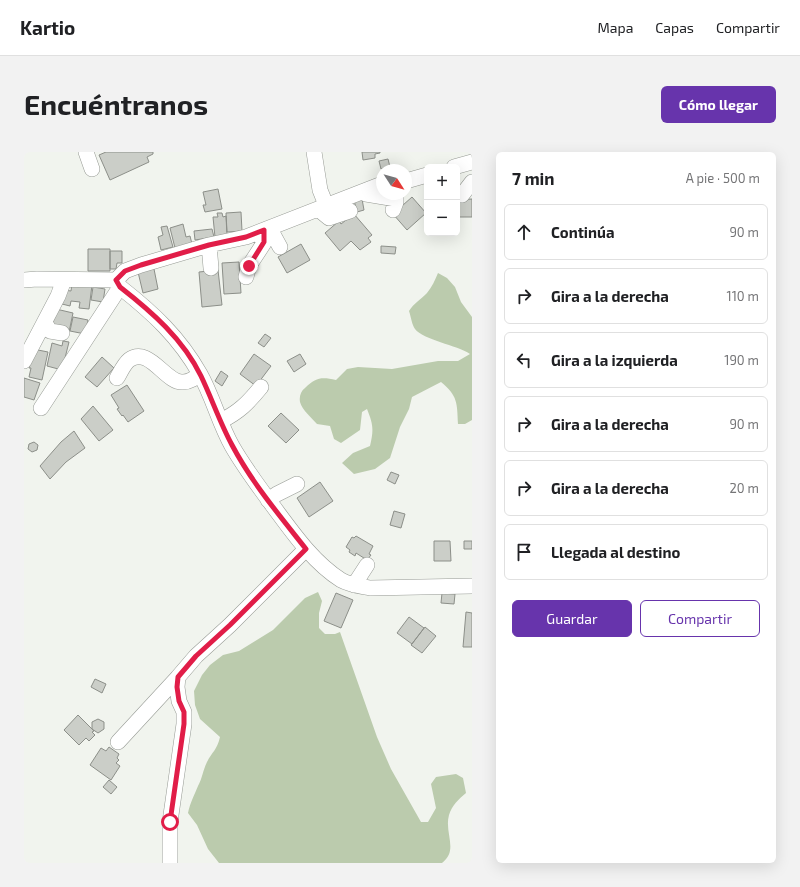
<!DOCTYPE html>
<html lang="es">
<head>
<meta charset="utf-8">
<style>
	:root { --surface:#fff; --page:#f2f2f2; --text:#202124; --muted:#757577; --line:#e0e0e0; --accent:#6734ac }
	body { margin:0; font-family:"Exo 2",sans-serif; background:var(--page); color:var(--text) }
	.controls { position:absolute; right:12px; top:12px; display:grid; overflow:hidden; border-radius:6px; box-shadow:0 4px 16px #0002 }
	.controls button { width:36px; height:36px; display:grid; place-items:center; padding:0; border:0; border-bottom:1px solid var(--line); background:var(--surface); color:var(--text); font:20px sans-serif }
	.compass { position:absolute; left:352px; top:12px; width:36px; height:36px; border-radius:50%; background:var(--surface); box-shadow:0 4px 16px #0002; rotate:126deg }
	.stop { position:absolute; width:12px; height:12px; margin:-9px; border:3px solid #e11d48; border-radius:50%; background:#fff }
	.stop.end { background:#e11d48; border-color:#fff; box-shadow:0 1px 4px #0008 }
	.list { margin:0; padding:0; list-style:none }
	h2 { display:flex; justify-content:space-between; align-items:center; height:52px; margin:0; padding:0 16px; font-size:17px }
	h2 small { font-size:13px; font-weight:400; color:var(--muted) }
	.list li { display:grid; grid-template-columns:26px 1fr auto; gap:12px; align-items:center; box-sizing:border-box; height:56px; margin:0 8px 8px; padding:0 8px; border:1px solid var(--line); border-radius:6px }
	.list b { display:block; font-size:15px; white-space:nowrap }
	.list em { font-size:13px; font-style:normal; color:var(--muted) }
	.actions { display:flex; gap:8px; padding:12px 16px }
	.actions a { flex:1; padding:9px 0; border:1px solid var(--accent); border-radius:6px; text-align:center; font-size:14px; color:var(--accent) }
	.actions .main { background:var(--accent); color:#fff }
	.icon { flex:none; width:22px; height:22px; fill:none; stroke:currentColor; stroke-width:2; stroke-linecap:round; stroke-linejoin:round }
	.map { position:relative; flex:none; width:448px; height:711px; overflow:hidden; border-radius:6px }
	header { display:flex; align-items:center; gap:24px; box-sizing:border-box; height:56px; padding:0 20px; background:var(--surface); border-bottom:1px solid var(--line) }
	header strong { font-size:19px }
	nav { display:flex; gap:22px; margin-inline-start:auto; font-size:14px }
	.intro { display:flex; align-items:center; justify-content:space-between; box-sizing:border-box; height:96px; padding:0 24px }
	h1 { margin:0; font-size:28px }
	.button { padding:10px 18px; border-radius:6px; background:var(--accent); color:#fff; font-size:14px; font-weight:700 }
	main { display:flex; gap:24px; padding:0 24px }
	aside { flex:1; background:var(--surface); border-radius:6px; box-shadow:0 4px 16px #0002 }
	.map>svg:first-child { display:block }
	.forest { fill:#bbcbad }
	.building { fill:#cbcec8; stroke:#8c8f89 }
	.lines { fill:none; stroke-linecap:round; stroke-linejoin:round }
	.minor-casing { stroke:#979b95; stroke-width:16 }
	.minor { stroke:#fff; stroke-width:15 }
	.route { stroke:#e11d48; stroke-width:5 }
</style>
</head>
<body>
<header>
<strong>Kartio</strong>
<nav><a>Mapa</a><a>Capas</a><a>Compartir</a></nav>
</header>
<div class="intro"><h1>Encuéntranos</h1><a class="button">Cómo llegar</a></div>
<main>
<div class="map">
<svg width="448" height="711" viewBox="0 0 448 711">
	<rect width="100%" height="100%" fill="#f1f4ee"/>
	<path class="forest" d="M 414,121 L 423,126 L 431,135 L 437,150 L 448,165 L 448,268 L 441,272 L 434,272 C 433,251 434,244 417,230 L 388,245 L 385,257 L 376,275 L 366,306 L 351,317 L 330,322 L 318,311 L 329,301 L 346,294 C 350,277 349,272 343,257 L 338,260 L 336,278 L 317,291 L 310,287 L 306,274 L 293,272 C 288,266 278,258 276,250 C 275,244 277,239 281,236 C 292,225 298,225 312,228 L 323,217 L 334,215 L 368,217 L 414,209 L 434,209 L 446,202 C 433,193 399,188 391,177 C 388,173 387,165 385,159 C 390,151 396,148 403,141 C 408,135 411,128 414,121 Z
		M 294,440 L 298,449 L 295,461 L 295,476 L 301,482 L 311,482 L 316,480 L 353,585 L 367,617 L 397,670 L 404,670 L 412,656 L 407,632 L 412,625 L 432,622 L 439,626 L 442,641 C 435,647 428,653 425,663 C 420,681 435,698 418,711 L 195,711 L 184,697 L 173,673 L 164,661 C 166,651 170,644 174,634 C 178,627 179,618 183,610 C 188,600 193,598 196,585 L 176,567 L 171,553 L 170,539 L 178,523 L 186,513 L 199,503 L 215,499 L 249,478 L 281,446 Z"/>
	<path class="building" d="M 82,0 L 129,0 L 129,2 L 123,5 L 125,10 L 86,28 L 75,3 Z
		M 338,0 L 356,0 L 356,1 L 351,2 L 351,6 L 339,8 Z
		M 364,7 L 366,15 L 357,17 L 355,9 Z
		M 194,37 L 198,57 L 181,60 L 179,53 L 182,53 L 179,40 Z
		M 388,45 L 402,61 L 383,78 L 369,62 Z
		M 338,47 L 340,58 L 333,60 L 330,48 Z
		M 448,47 L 448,65 L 433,65 L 433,48 Z
		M 217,60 L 218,79 L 203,80 L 202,61 Z
		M 193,61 L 198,61 L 199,65 L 202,64 L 203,84 L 191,85 L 189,65 L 194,65 Z
		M 330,62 L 348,83 L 344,86 L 347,90 L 336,98 L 327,89 L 316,99 L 301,81 L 315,69 L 317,72 Z
		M 159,72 L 162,85 L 166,84 L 168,92 L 151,96 L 146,76 Z
		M 143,74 L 149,95 L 137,98 L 134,85 L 139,83 L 137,75 Z
		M 188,77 L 190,85 L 171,88 L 170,79 Z
		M 277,92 L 286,108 L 263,121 L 254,105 Z
		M 357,94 L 372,95 L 371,102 L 357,101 Z
		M 64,97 L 86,97 L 86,119 L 64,119 Z
		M 86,99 L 98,99 L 98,111 L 93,111 L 92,117 L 86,117 Z
		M 215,110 L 217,141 L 200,142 L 198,111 Z
		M 130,117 L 134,137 L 119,141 L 114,120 Z
		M 194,118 L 198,153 L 178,155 L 175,120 Z
		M 48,131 L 68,133 L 65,157 L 55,156 L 56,150 L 47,149 L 46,154 L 38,152 L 40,138 L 47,139 Z
		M 69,135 L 81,137 L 79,150 L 67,148 Z
		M 32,157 L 49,161 L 45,180 L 28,176 Z
		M 49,165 L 64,168 L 61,182 L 46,179 Z
		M 241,182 L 247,186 L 240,195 L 234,191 Z
		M 39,189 L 45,190 L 38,218 L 23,214 L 28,191 L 38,194 Z
		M 9,197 L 24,200 L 18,228 L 5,225 L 7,216 L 5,216 Z
		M 230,202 L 247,214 L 232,234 L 216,222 Z
		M 276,202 L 282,212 L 270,220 L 263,209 Z
		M 78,205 L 90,216 L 73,235 L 61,225 Z
		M 197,219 L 204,224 L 198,234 L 191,229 Z
		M 0,226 L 16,231 L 10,248 L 0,245 Z
		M 103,233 L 120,259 L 104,270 L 99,263 L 98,264 L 93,257 L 95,256 L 87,243 Z
		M 69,254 L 89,278 L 75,289 L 57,267 Z
		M 257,261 L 275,278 L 262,291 L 244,274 Z
		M 50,279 L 61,296 L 42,310 L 26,327 L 16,314 L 37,290 Z
		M 10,290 L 14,293 L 13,298 L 8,300 L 4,297 L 5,292 Z
		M 367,320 L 375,323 L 371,332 L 363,328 Z
		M 296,330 L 309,349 L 285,365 L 273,346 Z
		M 370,359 L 381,362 L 377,376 L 366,373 Z
		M 332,384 L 349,394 L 345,402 L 347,403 L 343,408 L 332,401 L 331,404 L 325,400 L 326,398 L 322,395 L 328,385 L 330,386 Z
		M 410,389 L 426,389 L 427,409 L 410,409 Z
		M 440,389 L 448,389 L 448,397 L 440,397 Z
		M 312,441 L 329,448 L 317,476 L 300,469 Z
		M 418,441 L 431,442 L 430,452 L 417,451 Z
		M 442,460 L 448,461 L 448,495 L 439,495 Z
		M 385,465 L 400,476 L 388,492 L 373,481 Z
		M 401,475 L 412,484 L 398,501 L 387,493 Z
		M 71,527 L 82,532 L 78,541 L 67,535 Z
		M 54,563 L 70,579 L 68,580 L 71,583 L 65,589 L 62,586 L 55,593 L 40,578 Z
		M 74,567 L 80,570 L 80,577 L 74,581 L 68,577 L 68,570 Z
		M 85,595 L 95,602 L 93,606 L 95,608 L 92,611 L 96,614 L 87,628 L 66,613 L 77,596 L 82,599 Z
		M 85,628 L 93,635 L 87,642 L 79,635 Z"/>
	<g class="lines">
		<defs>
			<path id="minor" d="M 62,0 L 68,17
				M 290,0 L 296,38 L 302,53
				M 430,15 L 448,10
				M 382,29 L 403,23
				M 338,40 L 342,42 L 372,47 L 372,50 L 369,58
				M 438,43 L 448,30
				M 294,57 L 305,66 L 326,59
				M 244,77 L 250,84 L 256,95
				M 185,93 L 187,116
				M 222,125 L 225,114 L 240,91 L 240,79
				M 0,128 L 13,127 L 92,128 L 101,119 L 117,113 L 185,93 L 222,85 L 358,32
				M 92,128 L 96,135 C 129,161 155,185 176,222 C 189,245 195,271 208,294 C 220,315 235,335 249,354 C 269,381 289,410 317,428 C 326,433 336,434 346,436 L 448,434
				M 21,171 L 26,179 L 38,181
				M 0,209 L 34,144 L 40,128
				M 93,226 C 96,221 100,212 105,208 C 125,193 142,232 159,230 C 166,230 171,226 176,222
				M 17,256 L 96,135
				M 197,269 C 215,260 224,251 237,235
				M 244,348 L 253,342 L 273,332
				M 330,433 L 343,413
				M 94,590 L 154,525
				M 146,711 L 146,670 L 160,572 L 160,560 L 155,549 L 153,535 L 154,525 L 172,504 L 206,473 L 282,397"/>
		</defs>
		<use href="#minor" class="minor-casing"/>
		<use href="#minor" class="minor"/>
	</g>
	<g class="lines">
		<path class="route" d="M 146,670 L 160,572 L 160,560 L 155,549 L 153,535 L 154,525 L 172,504 L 206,473 L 282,397 C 256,364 228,331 208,293 C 196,271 188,247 177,224 C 159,187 128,160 96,135 L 92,128 L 101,119 L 117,113 L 185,93 L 222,85 L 240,78 L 240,90 L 225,114"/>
	</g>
</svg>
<div class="controls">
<button>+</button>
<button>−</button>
</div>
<svg class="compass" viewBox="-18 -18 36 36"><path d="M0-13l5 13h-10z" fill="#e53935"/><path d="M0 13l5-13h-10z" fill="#757577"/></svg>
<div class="stop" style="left:146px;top:670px"></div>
<div class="stop end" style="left:225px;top:114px"></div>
</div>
<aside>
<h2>7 min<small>A pie · 500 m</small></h2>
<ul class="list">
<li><svg class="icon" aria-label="ahead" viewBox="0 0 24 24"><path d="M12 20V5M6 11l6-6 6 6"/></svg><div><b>Continúa</b></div><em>90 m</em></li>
<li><svg class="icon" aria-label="right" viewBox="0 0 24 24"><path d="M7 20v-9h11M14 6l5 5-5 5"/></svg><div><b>Gira a la derecha</b></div><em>110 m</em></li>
<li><svg class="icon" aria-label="left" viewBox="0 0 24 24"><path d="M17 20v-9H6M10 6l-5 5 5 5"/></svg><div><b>Gira a la izquierda</b></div><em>190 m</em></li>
<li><svg class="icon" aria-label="right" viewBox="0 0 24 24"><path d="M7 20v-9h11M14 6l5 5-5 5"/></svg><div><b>Gira a la derecha</b></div><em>90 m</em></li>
<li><svg class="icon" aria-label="right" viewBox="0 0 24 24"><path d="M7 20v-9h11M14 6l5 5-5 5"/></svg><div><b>Gira a la derecha</b></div><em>20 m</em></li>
<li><svg class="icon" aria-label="arrive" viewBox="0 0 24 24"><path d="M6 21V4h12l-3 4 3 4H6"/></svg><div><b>Llegada al destino</b></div></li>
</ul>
<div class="actions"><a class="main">Guardar</a><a>Compartir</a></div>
</aside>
</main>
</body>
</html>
